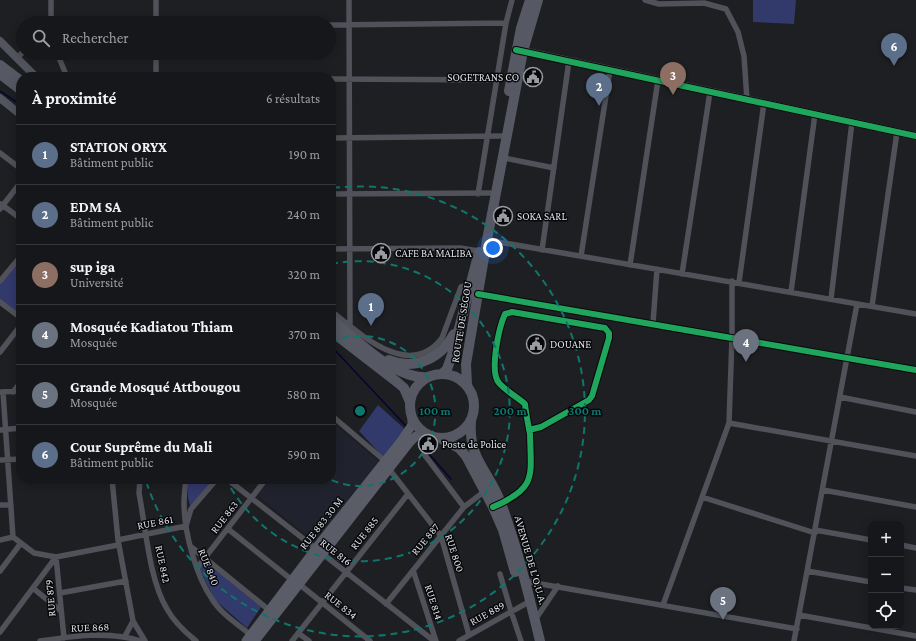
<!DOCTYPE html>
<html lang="fr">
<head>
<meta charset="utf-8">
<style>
	:root { --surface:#16171a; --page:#1f2023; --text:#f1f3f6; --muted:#9e9fa2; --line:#353639; --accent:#1a73e8 }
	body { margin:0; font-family:"Crimson Pro",serif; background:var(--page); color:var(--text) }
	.controls { position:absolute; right:12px; bottom:12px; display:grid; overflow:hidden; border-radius:8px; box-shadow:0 2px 10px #0003 }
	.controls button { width:36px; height:36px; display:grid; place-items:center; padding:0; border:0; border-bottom:1px solid var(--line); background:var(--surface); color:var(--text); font:20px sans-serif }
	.you { position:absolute; left:493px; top:248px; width:14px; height:14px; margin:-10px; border:3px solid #fff; border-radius:50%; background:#1a73e8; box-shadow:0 0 0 6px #1a73e833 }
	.badge { display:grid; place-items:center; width:26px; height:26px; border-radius:50%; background:var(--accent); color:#fff; font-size:13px; font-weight:700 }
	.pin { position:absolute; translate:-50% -33px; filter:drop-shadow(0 1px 2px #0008) }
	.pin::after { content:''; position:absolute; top:21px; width:14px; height:12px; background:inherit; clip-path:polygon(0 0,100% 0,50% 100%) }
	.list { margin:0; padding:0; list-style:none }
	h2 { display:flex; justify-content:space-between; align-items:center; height:52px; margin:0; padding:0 16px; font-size:17px }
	h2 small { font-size:13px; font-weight:400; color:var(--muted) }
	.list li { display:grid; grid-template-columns:26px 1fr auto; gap:12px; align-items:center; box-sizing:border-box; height:60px; padding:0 16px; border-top:1px solid var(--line) }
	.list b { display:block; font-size:15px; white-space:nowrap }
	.list p { margin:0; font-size:13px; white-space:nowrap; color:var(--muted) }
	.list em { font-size:13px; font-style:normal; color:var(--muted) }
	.icon { flex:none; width:22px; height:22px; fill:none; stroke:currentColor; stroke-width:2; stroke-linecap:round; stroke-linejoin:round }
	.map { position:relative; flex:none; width:916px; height:641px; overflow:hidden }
	.search { position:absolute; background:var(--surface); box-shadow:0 2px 10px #0003; left:16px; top:16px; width:320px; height:44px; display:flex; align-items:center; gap:10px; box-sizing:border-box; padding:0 14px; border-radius:22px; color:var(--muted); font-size:15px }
	.panel { position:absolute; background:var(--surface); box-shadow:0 2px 10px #0003; left:16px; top:72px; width:320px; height:412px; border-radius:16px }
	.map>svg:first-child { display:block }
	.built { fill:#20222d }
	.green { fill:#32396b }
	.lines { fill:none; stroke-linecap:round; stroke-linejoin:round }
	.stream { stroke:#080332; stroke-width:1.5 }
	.street { stroke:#505159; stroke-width:5.5 }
	.secondary { stroke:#52545e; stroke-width:8 }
	.primary { stroke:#5a5c68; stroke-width:9 }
	.highway { stroke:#565863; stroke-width:10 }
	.cycleway-casing { stroke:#07080b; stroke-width:8 }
	.cycleway { stroke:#20a55d; stroke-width:6 }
	.ring { fill:none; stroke:#0f766e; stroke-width:2; stroke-dasharray:7 5 }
	.labels { text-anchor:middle; stroke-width:3; stroke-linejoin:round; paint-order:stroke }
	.poi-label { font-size:11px; fill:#dedfe4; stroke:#07080b; text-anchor:start }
	.street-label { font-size:11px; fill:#dedfe4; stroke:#07080b }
	.centre { fill:#0f766e; stroke:#07080b; stroke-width:2 }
	.ring-label { font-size:12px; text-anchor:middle; font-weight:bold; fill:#0f766e; stroke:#07080b; stroke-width:3; stroke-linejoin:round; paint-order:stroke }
</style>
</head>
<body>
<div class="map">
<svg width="916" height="641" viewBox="0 0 916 641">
	<rect width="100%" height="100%" fill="#1e1f22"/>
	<path class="built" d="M 331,422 L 381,463 L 315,542 L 257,495 L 270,479 L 331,479 Z"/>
	<path class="green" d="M 753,0 L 796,0 L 794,24 L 753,22 Z
		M 21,258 L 21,315 L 0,300 L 0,283 Z
		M 378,405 L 407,431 L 383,457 L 359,431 Z
		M 188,479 L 216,479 L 191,509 L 188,498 Z
		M 206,562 L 261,607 L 247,628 L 215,600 L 199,568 Z"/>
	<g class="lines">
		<path class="stream" d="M 0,91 L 21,105
			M 331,346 L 406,426
			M 421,445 L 451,479"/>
		<path class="street" d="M 156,0 L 156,23
			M 349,0 L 350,326
			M 645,0 L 659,4 L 704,3 L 726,9 L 738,32 L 744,56 L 747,100
			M 51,23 L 51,0
			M 329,25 L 506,23
			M 57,53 L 67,77
			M 156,53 L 156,77
			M 17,58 L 23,52
			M 331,79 L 496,80
			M 331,138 L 502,136
			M 0,153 L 21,169
			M 504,158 L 554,168
			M 331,194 L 490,193
			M 478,194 L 506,23 L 512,0
			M 1,204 L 21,219
			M 0,209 L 21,182
			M 487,240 L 916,314
			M 331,249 L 460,248 L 479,251
			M 542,250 L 569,61
			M 581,256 L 610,70
			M 630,265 L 658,80
			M 682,274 L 710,92
			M 0,281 L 21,256
			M 739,282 L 764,103
			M 791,292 L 815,114
			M 478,294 L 916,370
			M 831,299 L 852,122
			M 0,302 L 21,318
			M 872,306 L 897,132
			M 331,311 C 360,334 410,381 442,338 L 461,287 L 471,284
			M 653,323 L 657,269
			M 0,352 L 21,325
			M 1,392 L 21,391
			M 3,392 L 13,537
			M 13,392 L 21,382
			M 840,397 L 916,412
			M 331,415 L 385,461
			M 729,423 L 916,456
			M 0,430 L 21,428
			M 424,454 L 464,507
			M 0,460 L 21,459
			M 389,469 L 441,536 L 469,635
			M 112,479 L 118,540 L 133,621 L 145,641
			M 140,479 L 139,493 C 146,529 149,579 167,609 C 174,622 185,632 196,641
			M 186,479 C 185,487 184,495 184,503 C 184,532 196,576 212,599 C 221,614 239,625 252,636
			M 227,479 L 434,641
			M 823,490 L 916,507
			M 702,497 L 815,533
			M 499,504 C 539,487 531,471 530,434 C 528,424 526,414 525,404 C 517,397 506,391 499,383 C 489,372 499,327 505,314 L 512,312 L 605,328 L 609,333 L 609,338 L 592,396 L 589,400 L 541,427 L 529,430
			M 0,505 L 11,505
			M 228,529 L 292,580
			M 815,530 L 871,540
			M 0,540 L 13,537 L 34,553 L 56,557 L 118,545
			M 118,540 L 186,526 L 191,509 L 217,479
			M 901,545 L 916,548
			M 190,546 L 269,610
			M 56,557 L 64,638
			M 197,568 L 266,479
			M 413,570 L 436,641
			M 0,571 L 21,543
			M 807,571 L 871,582
			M 500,574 L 511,611 L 521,641
			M 524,581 L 797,629
			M 299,584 L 370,641
			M 33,588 L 61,611
			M 901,588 L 916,590
			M 60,593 L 126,581
			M 386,604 L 464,507 L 485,491
			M 663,605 L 729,423 L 732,337 L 732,281
			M 799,615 L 916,636
			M 535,620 L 558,586
			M 0,632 L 56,557
			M 298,633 L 309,641
			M 125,636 L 133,621
			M 40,641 C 73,636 109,631 141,641
			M 292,641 L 408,494
			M 459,641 L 525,604
			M 794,641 L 857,304"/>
		<path class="secondary" d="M 0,41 L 36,77
			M 518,50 L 916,136
			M 0,98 L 21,115"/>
		<path class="primary" d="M 246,641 L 323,539 L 401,441 L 412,425 L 412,419
			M 255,641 L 410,442 L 416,436 L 425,433"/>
		<path class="highway" d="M 0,65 L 21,81
			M 0,74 L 21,90
			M 509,91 L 521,28 L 530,0
			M 331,319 C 356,339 395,380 428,377
			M 331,331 L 397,382 L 404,388 L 410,402
			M 389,360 C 415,371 441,358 454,334
			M410 406a32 32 0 1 1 64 0a32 32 0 1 1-64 0Z
			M 442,374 L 447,369 L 452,355 L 479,252
			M 467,385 L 466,364 L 487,240 L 523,51 L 538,0
			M 471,422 C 468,460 491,473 502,506 C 518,550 529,596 540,641
			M 442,439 L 459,448 L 466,456 L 493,507 L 503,530 L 515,572"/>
		<defs>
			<path id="cycleway" d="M 516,50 L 916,136
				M 478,294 L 916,370
				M 493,507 C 537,488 531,477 530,434 C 528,424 526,414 525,404 C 517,397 506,391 499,383 C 489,372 499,327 505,314 L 512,312 L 605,328 L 609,333 L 609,338 L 592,396 L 589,400 L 541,427 L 529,430"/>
		</defs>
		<use href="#cycleway" class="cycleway-casing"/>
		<use href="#cycleway" class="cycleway"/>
	</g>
	<g class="ring">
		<path d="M331 342A75 75 0 1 1 329 479"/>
		<path d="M331 264A150 150 0 1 1 226 479"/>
		<path d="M333 188A225 225 0 1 1 146 481"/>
	</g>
	<defs>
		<symbol id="civic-ring" viewBox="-11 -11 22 22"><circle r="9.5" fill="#07080b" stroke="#9b9ca0" stroke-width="1.5"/><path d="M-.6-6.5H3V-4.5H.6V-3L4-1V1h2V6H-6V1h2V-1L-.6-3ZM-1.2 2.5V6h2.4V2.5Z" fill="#9b9ca0"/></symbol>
	</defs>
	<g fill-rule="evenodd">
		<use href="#civic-ring" x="522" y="66" width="22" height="22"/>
		<use href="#civic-ring" x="492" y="205" width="22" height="22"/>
		<use href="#civic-ring" x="370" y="242" width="22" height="22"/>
		<use href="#civic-ring" x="525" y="333" width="22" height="22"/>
		<use href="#civic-ring" x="417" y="433" width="22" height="22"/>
	</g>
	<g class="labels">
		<g class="poi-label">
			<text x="519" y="81" text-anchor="end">SOGETRANS CO</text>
			<text x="517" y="220">SOKA SARL</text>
			<text x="395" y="257">CAFE BA MALIBA</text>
			<text x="550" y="348">DOUANE</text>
			<text x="442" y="448">Poste de Police</text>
		</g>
		<g class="street-label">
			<text transform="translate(461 322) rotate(-81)" y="4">ROUTE DE SÉGOU</text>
			<text transform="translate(224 517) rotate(-52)" y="4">RUE 863</text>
			<text transform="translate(155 522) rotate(-11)" y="4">RUE 861</text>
			<text transform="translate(321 523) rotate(-52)" y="4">RUE 883 30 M</text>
			<text transform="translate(364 533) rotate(-52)" y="4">RUE 885</text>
			<text transform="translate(425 539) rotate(-51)" y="4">RUE 887</text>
			<text transform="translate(336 552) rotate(38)" y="4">RUE 816</text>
			<text transform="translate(455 553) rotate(72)" y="4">RUE 800</text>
			<text transform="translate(531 560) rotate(74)" y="4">AVENUE DE L'O.U.A.</text>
			<text transform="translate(163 564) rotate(78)" y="4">RUE 842</text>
			<text transform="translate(209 567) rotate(68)" y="4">RUE 840</text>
			<text transform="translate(50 598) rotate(-95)" y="4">RUE 879</text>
			<text transform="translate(434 602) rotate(72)" y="4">RUE 814</text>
			<text transform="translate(341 605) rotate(38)" y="4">RUE 834</text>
			<text transform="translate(487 613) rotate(-29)" y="4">RUE 889</text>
			<text transform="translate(90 627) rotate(-2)" y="4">RUE 868</text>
		</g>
	</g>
	<circle cx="360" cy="411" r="6" class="centre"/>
	<g class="ring-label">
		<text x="435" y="415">100 m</text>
		<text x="510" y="415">200 m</text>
		<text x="585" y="415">300 m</text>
	</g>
</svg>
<div class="controls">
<button>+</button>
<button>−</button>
<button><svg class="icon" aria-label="locate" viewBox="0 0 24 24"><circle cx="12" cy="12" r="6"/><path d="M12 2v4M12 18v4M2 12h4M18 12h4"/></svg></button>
</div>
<div class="you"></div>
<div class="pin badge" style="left:371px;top:326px;background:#5c6f8a">1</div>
<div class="pin badge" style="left:599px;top:106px;background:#5c6f8a">2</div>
<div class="pin badge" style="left:673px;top:95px;background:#8d6e63">3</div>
<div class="pin badge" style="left:746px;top:362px;background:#6b7280">4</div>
<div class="pin badge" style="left:723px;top:620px;background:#6b7280">5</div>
<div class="pin badge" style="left:894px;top:66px;background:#5c6f8a">6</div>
<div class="search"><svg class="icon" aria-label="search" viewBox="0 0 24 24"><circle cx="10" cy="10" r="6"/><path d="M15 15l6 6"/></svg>Rechercher</div>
<section class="panel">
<h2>À proximité<small>6 résultats</small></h2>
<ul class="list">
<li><span class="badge" style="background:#5c6f8a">1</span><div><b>STATION ORYX</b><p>Bâtiment public</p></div><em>190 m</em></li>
<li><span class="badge" style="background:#5c6f8a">2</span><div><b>EDM SA</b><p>Bâtiment public</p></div><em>240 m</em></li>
<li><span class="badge" style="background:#8d6e63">3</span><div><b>sup iga</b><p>Université</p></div><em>320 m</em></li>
<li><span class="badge" style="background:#6b7280">4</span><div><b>Mosquée Kadiatou Thiam</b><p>Mosquée</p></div><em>370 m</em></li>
<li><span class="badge" style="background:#6b7280">5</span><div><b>Grande Mosqué Attbougou</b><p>Mosquée</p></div><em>580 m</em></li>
<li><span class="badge" style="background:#5c6f8a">6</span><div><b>Cour Suprême du Mali</b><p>Bâtiment public</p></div><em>590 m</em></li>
</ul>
</section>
</div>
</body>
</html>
